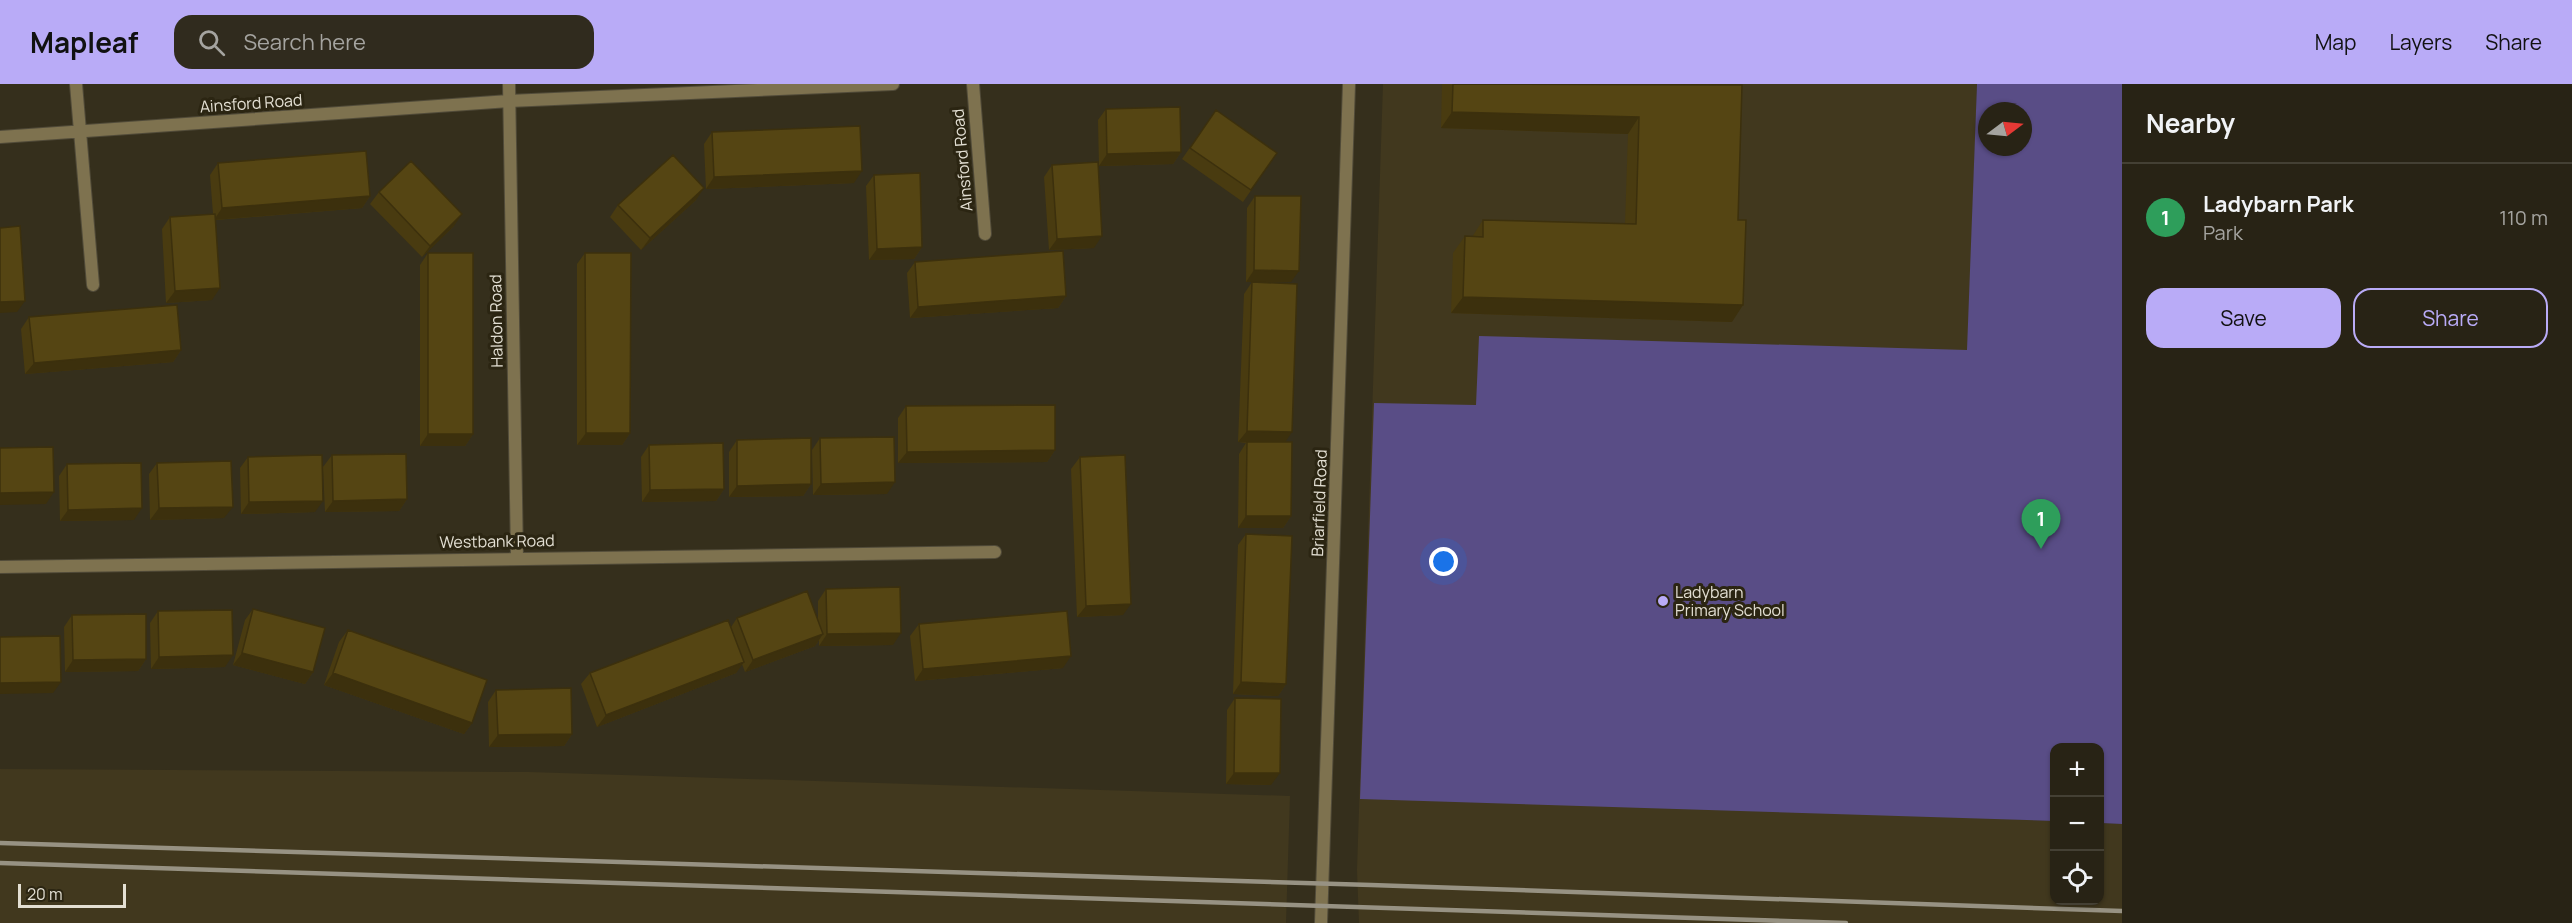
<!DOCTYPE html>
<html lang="en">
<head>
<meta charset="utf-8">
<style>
	:root { --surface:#282315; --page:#302b1e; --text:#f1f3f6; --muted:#a5a4a0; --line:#444034; --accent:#b9abf7 }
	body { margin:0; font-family:Manrope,sans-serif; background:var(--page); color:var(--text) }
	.controls { position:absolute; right:18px; bottom:18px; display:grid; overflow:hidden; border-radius:12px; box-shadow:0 2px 4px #0004 }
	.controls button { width:54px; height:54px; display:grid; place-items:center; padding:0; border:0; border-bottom:2px solid var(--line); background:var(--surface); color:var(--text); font:30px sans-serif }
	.compass { position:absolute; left:1978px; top:18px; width:54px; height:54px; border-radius:50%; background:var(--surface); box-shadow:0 2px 4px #0004; rotate:74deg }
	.scale { position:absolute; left:18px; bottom:15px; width:108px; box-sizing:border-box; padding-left:6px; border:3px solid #e3dfd3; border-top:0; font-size:16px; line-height:21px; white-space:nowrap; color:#e3dfd3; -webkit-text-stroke:4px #2b2512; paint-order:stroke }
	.you { position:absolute; left:1444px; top:478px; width:21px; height:21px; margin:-15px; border:4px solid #fff; border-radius:50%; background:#1a73e8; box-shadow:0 0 0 9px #1a73e833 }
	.badge { display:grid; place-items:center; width:39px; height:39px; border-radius:50%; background:var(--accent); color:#fff; font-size:20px; font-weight:700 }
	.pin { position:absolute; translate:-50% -50px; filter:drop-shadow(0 2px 3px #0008) }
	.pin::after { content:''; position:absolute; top:32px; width:21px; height:18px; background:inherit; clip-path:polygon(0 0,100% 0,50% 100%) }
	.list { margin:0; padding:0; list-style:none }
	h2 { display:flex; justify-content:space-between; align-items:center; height:78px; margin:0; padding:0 24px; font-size:26px }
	h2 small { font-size:20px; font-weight:400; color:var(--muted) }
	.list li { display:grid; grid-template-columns:39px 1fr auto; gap:18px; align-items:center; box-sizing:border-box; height:108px; padding:0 24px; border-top:2px solid var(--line) }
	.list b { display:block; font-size:22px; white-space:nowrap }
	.list p { margin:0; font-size:20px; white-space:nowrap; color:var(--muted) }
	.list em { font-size:20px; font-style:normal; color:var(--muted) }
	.actions { display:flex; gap:12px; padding:18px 24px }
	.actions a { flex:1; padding:14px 0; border:2px solid var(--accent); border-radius:18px; text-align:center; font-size:21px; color:var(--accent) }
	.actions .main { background:var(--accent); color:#111 }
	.icon { flex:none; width:33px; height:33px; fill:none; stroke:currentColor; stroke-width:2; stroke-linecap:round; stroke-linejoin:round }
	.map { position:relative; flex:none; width:2122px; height:839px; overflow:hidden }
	header { display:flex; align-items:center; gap:36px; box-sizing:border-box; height:84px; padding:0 30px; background:var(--accent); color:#111 }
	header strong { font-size:28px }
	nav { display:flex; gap:33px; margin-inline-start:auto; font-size:21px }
	.search { width:420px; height:54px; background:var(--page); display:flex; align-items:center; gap:15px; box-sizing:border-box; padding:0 21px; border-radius:18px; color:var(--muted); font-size:22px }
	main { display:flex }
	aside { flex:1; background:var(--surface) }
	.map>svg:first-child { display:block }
	.built { fill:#41381e }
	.green { fill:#594d86; fill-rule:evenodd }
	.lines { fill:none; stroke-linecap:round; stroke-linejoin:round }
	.street-casing { stroke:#514b39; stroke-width:14 }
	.street { stroke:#7e724f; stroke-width:12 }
	.rail { stroke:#979283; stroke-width:4.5 }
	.wall { fill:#493b10 }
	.shaded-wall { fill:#3c300d }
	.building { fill:#554513; stroke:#3c300d; stroke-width:1.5 }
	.poi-dot { fill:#b9abf7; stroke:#2b2512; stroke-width:2 }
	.labels { text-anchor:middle; stroke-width:6; stroke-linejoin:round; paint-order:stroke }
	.street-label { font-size:16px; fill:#e3dfd3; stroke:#2b2512 }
	.poi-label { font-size:16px; fill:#e3dfd3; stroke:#2b2512; text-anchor:start }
</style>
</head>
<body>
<header>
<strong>Mapleaf</strong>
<div class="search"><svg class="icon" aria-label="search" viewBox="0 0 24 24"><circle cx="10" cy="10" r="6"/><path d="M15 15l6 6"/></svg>Search here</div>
<nav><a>Map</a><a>Layers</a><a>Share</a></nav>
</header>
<main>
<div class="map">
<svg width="2122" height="839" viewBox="0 0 2122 839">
	<rect width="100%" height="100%" fill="#352f1c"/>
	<path class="built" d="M 1383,0 L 1977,0 L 1952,732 L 2054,737 L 2054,816 L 2100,816 L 2100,739 L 2122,740 L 2122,839 L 1359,839 L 1357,786 Z
		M 0,685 L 529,688 L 1290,712 L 1286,839 L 0,839 Z"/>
	<path class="green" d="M 1977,0 L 2122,0 L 2122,740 L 2100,739 L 2100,664 L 2054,664 L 2054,737 L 1360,715 L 1374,319 L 1476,321 L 1479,252 L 1967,266 ZM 1987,27 L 2023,27 L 2023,63 L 1987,63 Z"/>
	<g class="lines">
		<defs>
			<path id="street" d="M 76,0 L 93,201
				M 509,0 L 517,473
				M 973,0 L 985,150
				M 0,53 L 509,17 L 893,0
				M 0,483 L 995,468
				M 1321,839 L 1349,0"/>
		</defs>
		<use href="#street" class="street-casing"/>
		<use href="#street" class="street"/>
		<path class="rail" d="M 0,759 L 1371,801 L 2122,827
			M 0,779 L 1846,839"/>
	</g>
	<path class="wall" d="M 1442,0 L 1721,0 L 1732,238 L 1451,229 L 1453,169 L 1465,152 L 1472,153 L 1483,136 L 1625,140 L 1628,50 L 1441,44 Z
		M 1106,25 L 1181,68 L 1173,80 L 1099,82 L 1098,36 Z
		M 1216,26 L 1277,69 L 1243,118 L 1182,75 Z
		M 712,48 L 854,99 L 706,105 L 704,60 Z
		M 218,79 L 370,112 L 362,124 L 216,136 L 212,216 L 166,219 L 162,145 L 170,133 L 213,130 L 210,91 Z
		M 1052,81 L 1094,164 L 1049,166 L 1044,93 Z
		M 874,91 L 922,163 L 914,175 L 869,176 L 866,102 Z
		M 379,108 L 454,142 L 422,173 L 370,120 Z
		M 1255,112 L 1291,198 L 1246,198 L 1247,124 Z
		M 696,116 L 641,166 L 610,133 L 618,121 Z
		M 428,169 L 473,350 L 465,362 L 420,362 L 420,181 Z
		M 585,169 L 630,349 L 622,361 L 577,361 L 577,180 Z
		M 915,178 L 1066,212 L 1058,224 L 910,234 L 907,189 Z
		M 1252,198 L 1285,358 L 1291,432 L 1283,444 L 1238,444 L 1239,370 L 1246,359 L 1238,358 L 1244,210 Z
		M 29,233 L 181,266 L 173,278 L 25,290 L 21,245 Z
		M 906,322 L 1055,366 L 1047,378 L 898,379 L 898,334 Z
		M 820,354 L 887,410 L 813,411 L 812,366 Z
		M 737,356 L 811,400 L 803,412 L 729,413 L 729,368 Z
		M 649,361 L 724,405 L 716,417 L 642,418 L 641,373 Z
		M 332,371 L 407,415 L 399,427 L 325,428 L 323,383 Z
		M 248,373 L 315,428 L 241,430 L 240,384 Z
		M 1080,373 L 1123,531 L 1077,533 L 1071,385 Z
		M 157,379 L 224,434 L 150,436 L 149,390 Z
		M 67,380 L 134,436 L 60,437 L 59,392 Z
		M 1246,450 L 1286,600 L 1278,612 L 1233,610 L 1238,461 Z
		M 826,505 L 893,561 L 819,562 L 819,556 L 815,562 L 745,588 L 742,580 L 736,589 L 597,643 L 581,600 L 590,589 L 731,543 L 737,534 L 818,538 L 818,517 Z
		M 253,525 L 313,588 L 305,600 L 233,581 L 245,536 Z
		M 158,527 L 225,583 L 151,585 L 150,539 Z
		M 72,531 L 146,575 L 138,587 L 65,588 L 64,543 Z
		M 919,540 L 1063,584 L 915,597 L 910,552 Z
		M 348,546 L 472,639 L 464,650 L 324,601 L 339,558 Z
		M 496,606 L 572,650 L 564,662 L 489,663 L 488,618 Z
		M 1235,614 L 1271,701 L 1226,700 L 1227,626 Z"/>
	<path class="shaded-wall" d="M 1452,28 L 1639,33 L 1628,50 L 1441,44 Z
		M 1181,68 L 1173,80 L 1099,82 L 1107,70 Z
		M 862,87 L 854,99 L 706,105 L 714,93 Z
		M 704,104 L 696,116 L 641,166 L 650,154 Z
		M 370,112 L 362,124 L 214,136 L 222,124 Z
		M 462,130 L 454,142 L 422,173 L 430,162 Z
		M 1102,152 L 1094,164 L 1049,166 L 1057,155 Z
		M 922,163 L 914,175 L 869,176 L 877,165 Z
		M 1254,186 L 1299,187 L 1291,198 L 1246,198 Z
		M 220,204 L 212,216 L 166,219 L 175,207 Z
		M 1066,212 L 1058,224 L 910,234 L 918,223 Z
		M 1463,213 L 1743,221 L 1732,238 L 1451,229 Z
		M 25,217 L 17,228 L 0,229 L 0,218 Z
		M 181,266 L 173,278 L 25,290 L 34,279 Z
		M 1247,347 L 1292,348 L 1284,360 L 1238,358 Z
		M 586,349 L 630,349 L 622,361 L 577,361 Z
		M 428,350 L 473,350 L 465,362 L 420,362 Z
		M 1055,366 L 1047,378 L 898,379 L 907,368 Z
		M 895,398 L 887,410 L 813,411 L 821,400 Z
		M 811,400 L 803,412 L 729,413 L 737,402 Z
		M 724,405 L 716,417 L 642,418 L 650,406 Z
		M 54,408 L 46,420 L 0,421 L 0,409 Z
		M 407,415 L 399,427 L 325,428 L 333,417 Z
		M 323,417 L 315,428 L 241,430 L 249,418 Z
		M 233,423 L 224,434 L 150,436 L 159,424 Z
		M 142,424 L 134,436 L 60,437 L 68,426 Z
		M 1246,432 L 1291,432 L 1283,444 L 1238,444 Z
		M 1131,520 L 1123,531 L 1077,533 L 1086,522 Z
		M 901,549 L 893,561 L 819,562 L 827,550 Z
		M 823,550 L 815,562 L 745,588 L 753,576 Z
		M 242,569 L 313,588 L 305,600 L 233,581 Z
		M 233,571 L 225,583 L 151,585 L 159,573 Z
		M 1071,572 L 1063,584 L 915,597 L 923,585 Z
		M 146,575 L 138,587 L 65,588 L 73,576 Z
		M 744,578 L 736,589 L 597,643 L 606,631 Z
		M 333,589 L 472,639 L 464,650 L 324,601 Z
		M 61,598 L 53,609 L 0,610 L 0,599 Z
		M 1241,598 L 1286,600 L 1278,612 L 1233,610 Z
		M 572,650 L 564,662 L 489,663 L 498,651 Z
		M 1234,689 L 1280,689 L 1271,701 L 1226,700 Z"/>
	<path class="building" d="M 1453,0 L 1742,1 L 1738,136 L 1746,136 L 1743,221 L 1463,213 L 1465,152 L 1483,153 L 1483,136 L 1636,140 L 1639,33 L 1452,28 Z
		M 1180,23 L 1181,68 L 1107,70 L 1106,25 Z
		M 1216,26 L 1277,69 L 1251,106 L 1190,64 Z
		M 860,42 L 862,87 L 714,93 L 712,48 Z
		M 366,67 L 370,112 L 222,124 L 218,79 Z
		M 673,71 L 704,104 L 650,154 L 618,121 Z
		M 411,77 L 462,130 L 430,162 L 379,108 Z
		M 1098,78 L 1102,152 L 1057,155 L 1052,81 Z
		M 920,89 L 922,163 L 877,165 L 874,91 Z
		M 1255,112 L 1301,112 L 1299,187 L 1254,186 Z
		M 215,130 L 220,204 L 175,207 L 170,133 Z
		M 20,142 L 25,217 L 0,218 L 0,144 Z
		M 1063,167 L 1066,212 L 918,223 L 915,178 Z
		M 428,169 L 473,169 L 473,350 L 428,350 Z
		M 585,169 L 631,169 L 630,349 L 586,349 Z
		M 1252,198 L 1297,200 L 1292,348 L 1247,347 Z
		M 177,221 L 181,266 L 34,279 L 29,233 Z
		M 1055,321 L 1055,366 L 907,368 L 906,322 Z
		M 894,353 L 895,398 L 821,400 L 820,354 Z
		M 811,354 L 811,400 L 737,402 L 737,356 Z
		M 1247,358 L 1292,358 L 1291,432 L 1246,432 Z
		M 723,359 L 724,405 L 650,406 L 649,361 Z
		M 53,363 L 54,408 L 0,409 L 0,364 Z
		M 406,370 L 407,415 L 333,417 L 332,371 Z
		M 322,371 L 323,417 L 249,418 L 248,373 Z
		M 1125,371 L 1131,520 L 1086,522 L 1080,373 Z
		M 231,377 L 233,423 L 159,424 L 157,379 Z
		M 141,379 L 142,424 L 68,426 L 67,380 Z
		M 1246,450 L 1292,452 L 1286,600 L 1241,598 Z
		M 900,503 L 901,549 L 827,550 L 826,505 Z
		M 807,507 L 823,550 L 753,576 L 737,534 Z
		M 253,525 L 325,544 L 313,588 L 242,569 Z
		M 232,526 L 233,571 L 159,573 L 158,527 Z
		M 1067,527 L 1071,572 L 923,585 L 919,540 Z
		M 146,530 L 146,575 L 73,576 L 72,531 Z
		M 728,536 L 744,578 L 606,631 L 590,589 Z
		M 348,546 L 487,596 L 472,639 L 333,589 Z
		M 60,552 L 61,598 L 0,599 L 0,553 Z
		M 571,604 L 572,650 L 498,651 L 496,606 Z
		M 1235,614 L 1281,615 L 1280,689 L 1234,689 Z"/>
	<circle class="poi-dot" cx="1663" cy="517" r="6"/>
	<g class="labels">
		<g class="street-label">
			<text transform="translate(251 19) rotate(-4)" y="6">Ainsford Road</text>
			<text transform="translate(962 76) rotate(-95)" y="6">Ainsford Road</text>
			<text transform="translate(496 237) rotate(-91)" y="6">Haldon Road</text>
			<text transform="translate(1319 419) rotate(-88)" y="6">Briarfield Road</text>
			<text transform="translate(497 457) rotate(-1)" y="6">Westbank Road</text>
		</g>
		<g class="poi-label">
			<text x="1675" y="514">Ladybarn<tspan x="1675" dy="18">Primary School</tspan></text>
		</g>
	</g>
</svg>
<div class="controls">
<button>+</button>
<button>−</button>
<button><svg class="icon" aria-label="locate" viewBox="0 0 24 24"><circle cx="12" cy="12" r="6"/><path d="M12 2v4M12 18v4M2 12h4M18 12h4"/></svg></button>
</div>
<svg class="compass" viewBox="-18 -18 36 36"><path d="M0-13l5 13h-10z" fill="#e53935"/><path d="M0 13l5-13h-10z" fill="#a5a4a0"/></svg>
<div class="scale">20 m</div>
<div class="you"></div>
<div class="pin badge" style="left:2041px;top:465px;background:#2e9e5b">1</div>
</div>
<aside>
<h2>Nearby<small></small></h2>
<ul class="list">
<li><span class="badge" style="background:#2e9e5b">1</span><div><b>Ladybarn Park</b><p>Park</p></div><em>110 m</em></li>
</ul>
<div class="actions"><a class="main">Save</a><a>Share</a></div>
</aside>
</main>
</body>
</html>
